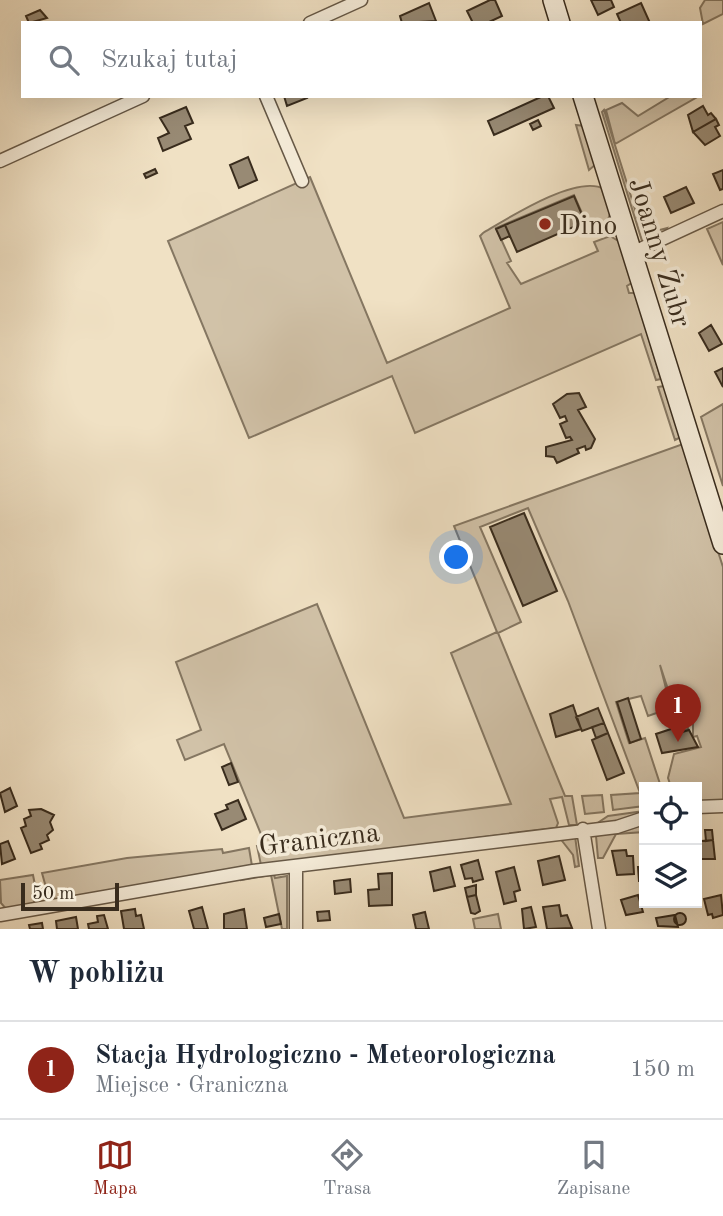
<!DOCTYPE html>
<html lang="pl">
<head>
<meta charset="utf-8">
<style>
	:root { --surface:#fff; --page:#f6f6f7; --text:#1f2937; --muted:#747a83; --line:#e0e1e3; --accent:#8f2418 }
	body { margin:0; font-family:"Old Standard TT",serif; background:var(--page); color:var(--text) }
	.controls { position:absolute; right:21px; bottom:21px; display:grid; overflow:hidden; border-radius:0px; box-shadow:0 7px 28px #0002 }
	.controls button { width:63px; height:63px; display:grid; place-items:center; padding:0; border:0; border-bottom:2px solid var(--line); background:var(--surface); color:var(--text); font:35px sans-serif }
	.scale { position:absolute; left:21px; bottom:18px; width:98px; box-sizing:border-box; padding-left:7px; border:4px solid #392c1d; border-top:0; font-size:19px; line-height:24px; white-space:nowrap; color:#392c1d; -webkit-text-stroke:5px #f5ecd9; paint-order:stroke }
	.you { position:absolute; left:457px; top:558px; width:24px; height:24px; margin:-18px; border:5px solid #fff; border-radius:50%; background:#1a73e8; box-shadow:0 0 0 10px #1a73e833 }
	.badge { display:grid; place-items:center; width:46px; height:46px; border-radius:50%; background:var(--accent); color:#fff; font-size:23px; font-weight:700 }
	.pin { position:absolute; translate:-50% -58px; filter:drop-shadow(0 2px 4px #0008) }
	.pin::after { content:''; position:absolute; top:37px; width:24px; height:21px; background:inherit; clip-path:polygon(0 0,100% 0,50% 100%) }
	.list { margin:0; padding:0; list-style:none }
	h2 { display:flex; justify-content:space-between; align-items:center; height:91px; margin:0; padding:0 28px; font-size:30px }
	h2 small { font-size:23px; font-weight:400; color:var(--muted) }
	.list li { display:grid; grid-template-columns:46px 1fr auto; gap:21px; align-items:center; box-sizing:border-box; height:98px; padding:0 28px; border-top:2px solid var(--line) }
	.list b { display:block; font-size:26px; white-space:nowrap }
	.list p { margin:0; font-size:23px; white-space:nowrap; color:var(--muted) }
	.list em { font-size:23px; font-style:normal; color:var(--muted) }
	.icon { flex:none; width:38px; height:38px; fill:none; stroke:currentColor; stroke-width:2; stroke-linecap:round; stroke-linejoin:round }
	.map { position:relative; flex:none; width:723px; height:929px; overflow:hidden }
	.search { position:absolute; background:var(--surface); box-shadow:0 7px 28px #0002; left:21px; right:21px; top:21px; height:77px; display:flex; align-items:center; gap:18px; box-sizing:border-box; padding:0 24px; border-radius:0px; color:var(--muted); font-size:26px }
	.sheet { height:189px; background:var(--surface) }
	nav { display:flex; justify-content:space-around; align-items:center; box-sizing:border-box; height:98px; border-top:2px solid var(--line); background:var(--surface); font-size:19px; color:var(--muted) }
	nav a { display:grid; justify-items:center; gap:4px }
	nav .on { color:var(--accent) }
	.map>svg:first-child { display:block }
	.green { fill:#d1c2a8; stroke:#857762; stroke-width:2 }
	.building { fill:#988a74; stroke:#392c1d; stroke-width:2 }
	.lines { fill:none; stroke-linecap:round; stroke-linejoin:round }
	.street-casing { stroke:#675947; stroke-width:15 }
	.secondary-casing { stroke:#392c1d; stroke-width:22 }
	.street { stroke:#f5ecd9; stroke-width:12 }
	.secondary { stroke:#f5ecd9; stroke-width:19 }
	.poi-dot { fill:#8f2418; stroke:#f5ecd9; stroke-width:2.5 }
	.labels { text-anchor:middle; stroke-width:7; stroke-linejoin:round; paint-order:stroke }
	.poi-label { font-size:28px; fill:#392c1d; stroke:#f5ecd9; text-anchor:start }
	.street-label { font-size:28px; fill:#392c1d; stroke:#f5ecd9 }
</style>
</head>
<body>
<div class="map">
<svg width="723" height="929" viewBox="0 0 723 929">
	<rect width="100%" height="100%" fill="#f0e1c4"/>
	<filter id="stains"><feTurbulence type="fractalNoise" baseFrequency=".00286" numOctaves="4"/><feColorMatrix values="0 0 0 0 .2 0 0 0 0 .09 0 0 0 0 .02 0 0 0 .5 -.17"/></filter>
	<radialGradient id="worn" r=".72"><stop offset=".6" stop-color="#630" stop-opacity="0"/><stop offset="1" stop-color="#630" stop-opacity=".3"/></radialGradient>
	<path class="green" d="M 705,0 L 723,0 L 723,14 L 703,24 L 700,8 Z
		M 671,96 L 699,96 L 615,144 L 606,110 L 622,103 L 638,116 Z
		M 604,110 L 640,225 L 656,231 L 667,228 L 665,232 L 645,241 L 642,241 L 602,112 Z
		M 576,125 L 585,126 L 595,165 L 589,170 Z
		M 310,177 L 387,363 L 510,308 L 480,236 L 483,233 C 510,217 577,174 604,189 L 610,214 L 606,225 L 595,229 L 591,220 L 586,222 L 574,195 L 496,228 L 511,261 L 507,263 L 521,284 L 598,251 L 594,242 L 610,236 L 620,242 L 633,282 L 627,286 L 629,293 L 635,293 L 661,379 L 656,380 L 641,334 L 415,433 L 392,376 L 249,438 L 168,241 Z
		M 723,222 L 723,265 L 707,229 Z
		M 664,386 L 681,437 L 675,440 L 658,387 Z
		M 723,404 L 723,486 L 701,417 Z
		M 683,444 L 723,567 L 723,801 L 697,803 L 697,787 L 671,787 L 668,778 L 674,754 L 701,747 L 697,736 L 693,737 L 693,723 L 687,724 L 688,729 L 683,731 L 679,723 L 660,665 L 671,708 L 648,716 L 641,696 L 616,702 L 629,743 L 645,738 L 661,787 L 644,787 L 644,806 L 613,810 L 611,795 L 640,793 L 568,601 L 528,508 L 480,527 L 521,622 L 498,633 L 565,796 L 572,796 L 577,825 L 569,825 L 562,797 L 550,799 L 558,823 L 556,828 L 261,865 L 257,846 L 265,844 L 224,744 L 185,760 L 177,740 L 201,730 L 176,662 L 317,604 L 404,818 L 511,804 L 451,653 L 497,632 L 454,526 Z
		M 602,795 L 604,812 L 585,814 L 582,796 Z
		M 644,811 L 631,819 L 596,824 L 608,816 Z
		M 644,822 L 644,832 L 616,834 L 603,858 L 598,858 L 596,836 Z
		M 575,836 L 579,866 L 575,867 L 573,855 L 559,837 Z
		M 249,848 L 252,866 L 56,900 L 47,891 L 42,873 L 127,858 L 222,849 L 223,853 Z
		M 273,872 L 275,878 L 287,876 L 287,929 L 282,929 L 271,875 L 241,880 L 241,876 Z
		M 33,875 L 37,895 L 33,904 L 6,909 L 1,903 L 0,880 Z
		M 498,914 L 501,929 L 475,929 L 473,919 Z"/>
	<path class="building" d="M 490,0 L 495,0 L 502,16 L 487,23 L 473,23 L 467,11 Z
		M 591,0 L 611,0 L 614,7 L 598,15 Z
		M 429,3 L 436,21 L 402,23 L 400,16 Z
		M 641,3 L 650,23 L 621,23 L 617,14 Z
		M 40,10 L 47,18 L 29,23 L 26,16 Z
		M 284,96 L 306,96 L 307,98 L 287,106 Z
		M 543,96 L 548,96 L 554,108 L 494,135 L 488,121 Z
		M 703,106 L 708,115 L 711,113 L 716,119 L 693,132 L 688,115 Z
		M 186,107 L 193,123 L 185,126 L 191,139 L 163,151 L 158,138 L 169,133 L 160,118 Z
		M 716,119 L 719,125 L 715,127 L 720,136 L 705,145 L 693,132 Z
		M 538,120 L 541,126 L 533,130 L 530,124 Z
		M 248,157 L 257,180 L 239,188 L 230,165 Z
		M 155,169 L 157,173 L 146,178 L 144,174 Z
		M 723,170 L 723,189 L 720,190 L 713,174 Z
		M 686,187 L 694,203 L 671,213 L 664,197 Z
		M 574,196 L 585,222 L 517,252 L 505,225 Z
		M 505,225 L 510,236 L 501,240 L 496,229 Z
		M 711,325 L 722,344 L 709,351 L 699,333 Z
		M 723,368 L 723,387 L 715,372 Z
		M 579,393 L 586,407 L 578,410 L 595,439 L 591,448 L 586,450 L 585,446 L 577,449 L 579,453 L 557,463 L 554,457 L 546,456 L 546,447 L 572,440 L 570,437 L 566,438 L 560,424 L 567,421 L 565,416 L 560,418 L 553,404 L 567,394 Z
		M 524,513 L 557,591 L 523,606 L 490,527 Z
		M 628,698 L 641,739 L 630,743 L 617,702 Z
		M 573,705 L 581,729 L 556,737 L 550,714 Z
		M 598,708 L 604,723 L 582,731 L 576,717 Z
		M 604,723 L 608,733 L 596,738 L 592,727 Z
		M 677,727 L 679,733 L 689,730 L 698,747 L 662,753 L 656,734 Z
		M 608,733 L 624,773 L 607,780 L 592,740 Z
		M 231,763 L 238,782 L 229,785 L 222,767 Z
		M 10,788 L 17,806 L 5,812 L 0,793 Z
		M 238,800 L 246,819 L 222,830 L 215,814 L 228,809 L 226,805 Z
		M 41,809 L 54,815 L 50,822 L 53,830 L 47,835 L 49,840 L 40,844 L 42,849 L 31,853 L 21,828 L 26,826 L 24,819 L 31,816 L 29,810 Z
		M 705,830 L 712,830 L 713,840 L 706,841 Z
		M 697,836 L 701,836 L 701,841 L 713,840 L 715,859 L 697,859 Z
		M 8,841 L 15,859 L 2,864 L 0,844 Z
		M 626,850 L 627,856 L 633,856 L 634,874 L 617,875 L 612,851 Z
		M 559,856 L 565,880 L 543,885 L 538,861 Z
		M 478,860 L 483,879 L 473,882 L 472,878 L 465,879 L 461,865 Z
		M 450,867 L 455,886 L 434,891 L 430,872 Z
		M 514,867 L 520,890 L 514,892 L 516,901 L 504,904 L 496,872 Z
		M 638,867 L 644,867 L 644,881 L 639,881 Z
		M 392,873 L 392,905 L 369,906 L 368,890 L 379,889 L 378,874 Z
		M 350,879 L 351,892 L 335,894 L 334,881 Z
		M 476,885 L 476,895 L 467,897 L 465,888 Z
		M 476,895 L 480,911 L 475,914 L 471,913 L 467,897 Z
		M 638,895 L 643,912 L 626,915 L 621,900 Z
		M 721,895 L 723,915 L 713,918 L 712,914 L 708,915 L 704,899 Z
		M 559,905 L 561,916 L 567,915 L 572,928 L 547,929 L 543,907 Z
		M 202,907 L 208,929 L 194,929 L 189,911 Z
		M 531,907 L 536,927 L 524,929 L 522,909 Z
		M 135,909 L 136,916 L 141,915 L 144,929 L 124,929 L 121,911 Z
		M 244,909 L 247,929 L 224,929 L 224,914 Z
		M 329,911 L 330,920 L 318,921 L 317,912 Z
		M 425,912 L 429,929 L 416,929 L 413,915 Z
		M674 919a6 6 0 1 1 12 0a6 6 0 1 1-12 0Z
		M 279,914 L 281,924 L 266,927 L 264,918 Z
		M 104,915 L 108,929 L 89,929 L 88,924 L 98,922 L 97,916 Z
		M 675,915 L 678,927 L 658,926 L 656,918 Z
		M 76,917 L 78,929 L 57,929 L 56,921 Z
		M 42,923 L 43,929 L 30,929 L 29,925 Z"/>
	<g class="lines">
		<defs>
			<path id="street" d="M 310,23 L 361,0
				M 266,96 L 302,181
				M 0,161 L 143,96
				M 632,253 L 723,211
				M 697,807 L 723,806
				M 583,829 L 599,929
				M 0,915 L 253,871 L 617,827 L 644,818
				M 296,929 L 296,867"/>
			<path id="secondary" d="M 553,0 L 560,23
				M 583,96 L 723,544"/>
		</defs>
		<use href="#street" class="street-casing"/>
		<use href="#secondary" class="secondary-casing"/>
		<use href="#street" class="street"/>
		<use href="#secondary" class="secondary"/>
	</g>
	<circle class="poi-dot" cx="545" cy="224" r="7"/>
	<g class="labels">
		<g class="poi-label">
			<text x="559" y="234">Dino</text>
		</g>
		<g class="street-label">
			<text transform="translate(661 252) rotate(73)" y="10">Joanny Żubr</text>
			<text transform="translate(319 838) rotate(-7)" y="10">Graniczna</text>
		</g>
	</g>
	<rect width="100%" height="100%" filter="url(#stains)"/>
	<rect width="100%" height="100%" fill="url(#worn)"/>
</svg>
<div class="controls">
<button><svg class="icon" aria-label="locate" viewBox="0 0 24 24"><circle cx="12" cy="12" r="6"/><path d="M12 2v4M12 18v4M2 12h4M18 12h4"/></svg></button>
<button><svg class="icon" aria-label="layers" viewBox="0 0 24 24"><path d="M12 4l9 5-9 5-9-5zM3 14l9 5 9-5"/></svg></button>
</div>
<div class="scale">50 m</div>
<div class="you"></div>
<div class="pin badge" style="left:678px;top:742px">1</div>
<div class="search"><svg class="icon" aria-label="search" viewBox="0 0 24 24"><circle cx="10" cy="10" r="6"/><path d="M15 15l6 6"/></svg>Szukaj tutaj</div>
</div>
<section class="sheet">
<h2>W pobliżu<small></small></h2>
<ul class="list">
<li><span class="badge">1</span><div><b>Stacja Hydrologiczno - Meteorologiczna</b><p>Miejsce · Graniczna</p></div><em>150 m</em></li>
</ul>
</section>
<nav>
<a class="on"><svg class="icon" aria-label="map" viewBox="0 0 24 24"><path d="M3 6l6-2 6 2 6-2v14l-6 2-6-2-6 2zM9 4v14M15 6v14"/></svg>Mapa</a>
<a><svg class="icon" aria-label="directions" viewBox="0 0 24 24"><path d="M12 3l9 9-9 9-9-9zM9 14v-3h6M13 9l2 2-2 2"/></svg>Trasa</a>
<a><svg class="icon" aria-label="saved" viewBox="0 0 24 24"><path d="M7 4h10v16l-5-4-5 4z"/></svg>Zapisane</a>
</nav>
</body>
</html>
